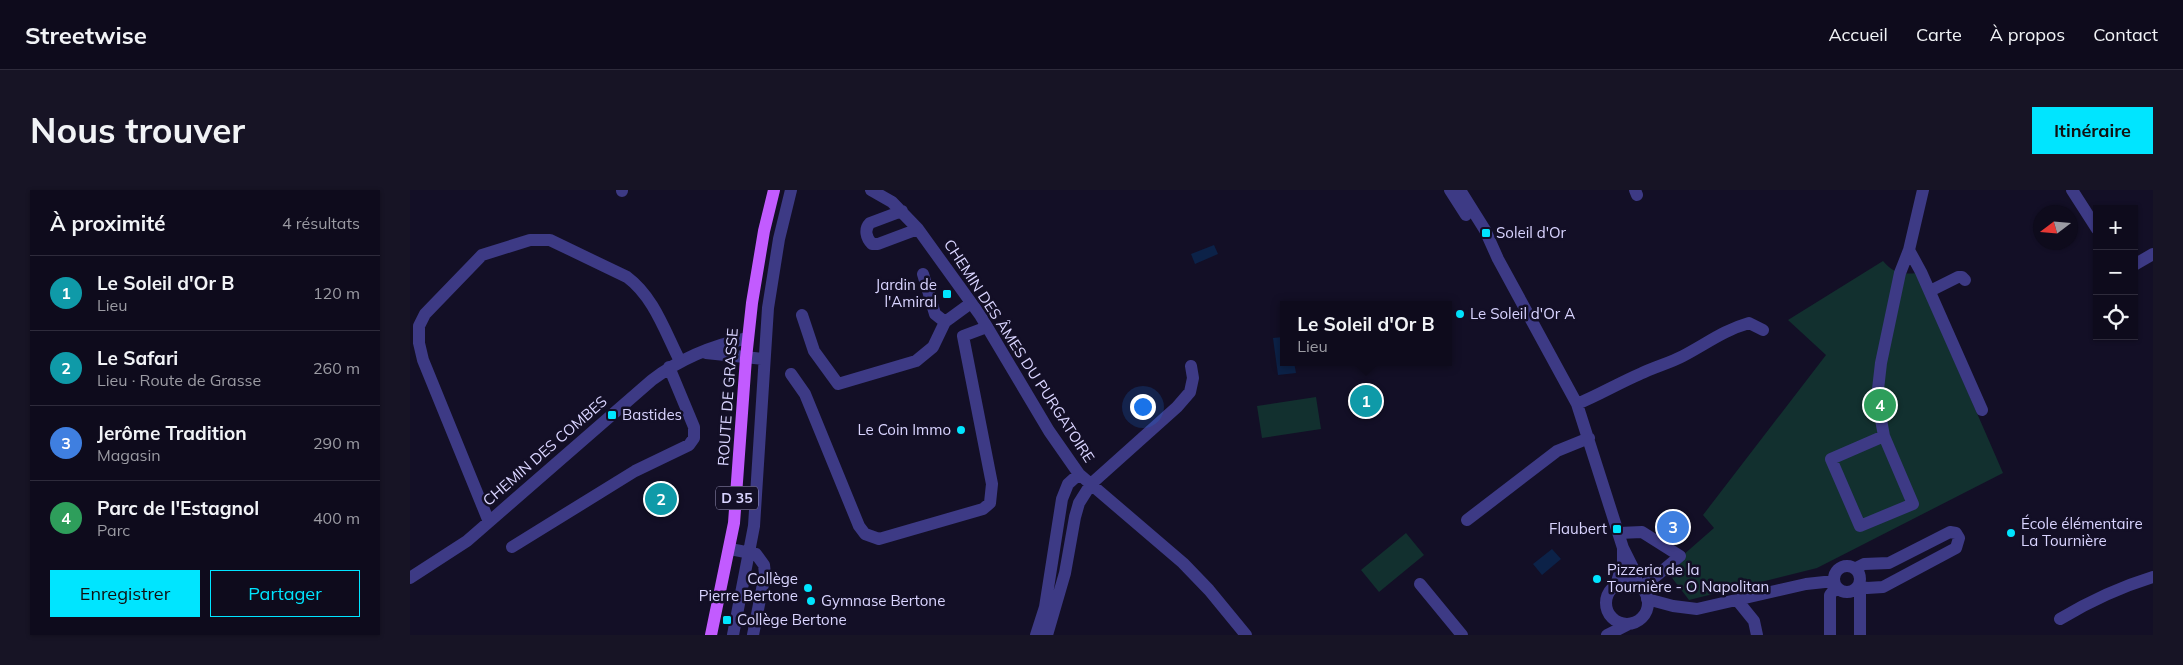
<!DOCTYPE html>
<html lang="fr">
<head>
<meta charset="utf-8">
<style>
	:root { --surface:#0e0b1c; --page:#171425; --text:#f1f3f6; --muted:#9b9ba3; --line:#2e2b3b; --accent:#00e5ff }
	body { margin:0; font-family:Mulish,sans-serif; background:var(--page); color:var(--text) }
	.controls { position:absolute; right:15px; top:15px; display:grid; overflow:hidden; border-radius:0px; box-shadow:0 1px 4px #0004 }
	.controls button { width:45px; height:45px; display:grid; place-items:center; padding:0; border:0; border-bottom:1px solid var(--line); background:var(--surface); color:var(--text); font:25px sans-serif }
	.compass { position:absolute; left:1623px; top:15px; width:45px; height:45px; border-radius:50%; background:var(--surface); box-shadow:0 1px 4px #0004; rotate:254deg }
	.you { position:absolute; left:732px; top:216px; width:18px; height:18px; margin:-12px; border:4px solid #fff; border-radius:50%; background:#1a73e8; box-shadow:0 0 0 8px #1a73e833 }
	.badge { display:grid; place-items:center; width:32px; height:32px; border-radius:50%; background:var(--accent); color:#fff; font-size:16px; font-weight:700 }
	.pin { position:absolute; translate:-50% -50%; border:2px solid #fff; box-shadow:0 1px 5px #0006 }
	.popup { position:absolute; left:870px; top:111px; width:172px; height:65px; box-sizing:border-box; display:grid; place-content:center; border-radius:0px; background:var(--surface); filter:drop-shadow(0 1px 4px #0005); font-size:16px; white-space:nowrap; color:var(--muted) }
	.popup b { font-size:19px; color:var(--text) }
	.popup::after { content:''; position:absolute; left:50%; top:100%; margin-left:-10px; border:10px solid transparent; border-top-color:var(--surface) }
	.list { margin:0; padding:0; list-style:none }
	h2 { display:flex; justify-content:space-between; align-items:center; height:65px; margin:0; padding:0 20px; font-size:21px }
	h2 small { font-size:16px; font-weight:400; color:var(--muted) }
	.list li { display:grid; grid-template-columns:32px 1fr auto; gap:15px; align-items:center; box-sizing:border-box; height:75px; padding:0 20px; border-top:1px solid var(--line) }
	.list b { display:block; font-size:19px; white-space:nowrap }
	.list p { margin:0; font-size:16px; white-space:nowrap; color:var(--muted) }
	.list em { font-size:16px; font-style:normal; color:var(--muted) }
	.actions { display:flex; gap:10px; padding:15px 20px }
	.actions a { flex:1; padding:11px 0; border:1px solid var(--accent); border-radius:0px; text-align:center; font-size:18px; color:var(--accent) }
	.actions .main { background:var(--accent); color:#111 }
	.icon { flex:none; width:28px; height:28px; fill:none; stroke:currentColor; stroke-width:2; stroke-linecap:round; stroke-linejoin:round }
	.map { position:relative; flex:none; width:1743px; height:445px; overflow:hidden; border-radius:0px }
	header { display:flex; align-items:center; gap:30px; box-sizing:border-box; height:70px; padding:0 25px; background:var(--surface); border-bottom:1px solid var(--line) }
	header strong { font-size:24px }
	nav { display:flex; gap:28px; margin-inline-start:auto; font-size:18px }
	.intro { display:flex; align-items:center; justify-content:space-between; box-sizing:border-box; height:120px; padding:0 30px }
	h1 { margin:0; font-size:35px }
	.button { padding:12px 22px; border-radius:0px; background:var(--accent); color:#111; font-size:18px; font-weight:700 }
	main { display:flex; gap:30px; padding:0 30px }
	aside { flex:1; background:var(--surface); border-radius:0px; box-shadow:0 1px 4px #0004 }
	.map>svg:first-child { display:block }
	.green { fill:#12302f }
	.water { fill:#0c2248 }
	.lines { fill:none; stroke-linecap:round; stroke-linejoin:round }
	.minor { stroke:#3d3a85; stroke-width:12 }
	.major { stroke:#c25bff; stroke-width:12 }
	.poi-dot { fill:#00e5ff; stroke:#130f26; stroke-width:2 }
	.labels { text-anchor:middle; stroke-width:5; stroke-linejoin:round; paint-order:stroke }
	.shield { fill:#130f26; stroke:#9e99be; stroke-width:1 }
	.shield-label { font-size:14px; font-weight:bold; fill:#d9d4ff }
	.poi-label { font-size:15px; fill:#d9d4ff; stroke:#130f26; text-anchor:start }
	.street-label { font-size:15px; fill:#d9d4ff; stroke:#130f26 }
</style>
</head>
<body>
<header>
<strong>Streetwise</strong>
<nav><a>Accueil</a><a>Carte</a><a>À propos</a><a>Contact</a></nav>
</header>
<div class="intro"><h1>Nous trouver</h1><a class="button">Itinéraire</a></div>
<main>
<aside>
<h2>À proximité<small>4 résultats</small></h2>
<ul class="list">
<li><span class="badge" style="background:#0f9aa8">1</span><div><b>Le Soleil d'Or B</b><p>Lieu</p></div><em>120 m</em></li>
<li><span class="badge" style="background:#0f9aa8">2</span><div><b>Le Safari</b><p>Lieu · Route de Grasse</p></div><em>260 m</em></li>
<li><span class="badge" style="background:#3f7fe0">3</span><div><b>Jerôme Tradition</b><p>Magasin</p></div><em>290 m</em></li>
<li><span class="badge" style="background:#2e9e5b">4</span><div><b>Parc de l'Estagnol</b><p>Parc</p></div><em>400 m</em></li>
</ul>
<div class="actions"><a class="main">Enregistrer</a><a>Partager</a></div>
</aside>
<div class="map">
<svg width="1743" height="445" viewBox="0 0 1743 445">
	<rect width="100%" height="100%" fill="#130f26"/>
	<path class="green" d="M 1473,71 C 1482,82 1492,85 1506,83 L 1593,283 L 1407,378 L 1279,410 L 1256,380 L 1304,338 L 1293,325 L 1416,165 L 1378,130 Z
		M 906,207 L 911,239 L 852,248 L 847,216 Z
		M 996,343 L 1014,365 L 969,402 L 951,380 Z"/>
	<path class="water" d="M 804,55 L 808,64 L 785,74 L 781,64 Z
		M 873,147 L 874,172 L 884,172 L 886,183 L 868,185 L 863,148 Z
		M 1142,359 L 1151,369 L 1132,385 L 1123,374 Z"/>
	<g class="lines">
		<path class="minor" d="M 212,0 L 212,1
			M 461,0 L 482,12 L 508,39 L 570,125 L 639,241 L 669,284 L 773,373 L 799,400 L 836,445
			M 1040,0 L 1056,25
			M 1050,0 L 1075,40 L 1088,69 L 1167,214 L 1213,358 L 1226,384 L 1226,394
			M 1225,0 L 1227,5
			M 1662,0 L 1687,39
			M 492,21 L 460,33 C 454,39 456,48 462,54 L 468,54 L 508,39
			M 1499,60 L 1511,82 L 1572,220
			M 1724,75 L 1743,64
			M 513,84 L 525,124 L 535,132
			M 1520,101 L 1548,87 L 1552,87 L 1555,90
			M 392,125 L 404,161 L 428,194 L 506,171 L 523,157 L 535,132 L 561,113
			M 296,163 L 354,169
			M 381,184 L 395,204 L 449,336 L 455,344 L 469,349 L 573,319 L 580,313 L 582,294 L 553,146 L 577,137
			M 1167,214 C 1189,205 1209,193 1230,184 C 1244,177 1260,173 1273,166 C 1296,154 1314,140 1339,133 L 1353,140
			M 1474,246 L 1421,269 L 1450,336 L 1503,314 L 1474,246 L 1467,208 L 1471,173 L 1490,83 L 1499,60 L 1513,0
			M 1057,330 L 1147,261 L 1179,248
			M 79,332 L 13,170 L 9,153 L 9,136 L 15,124 L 72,65 L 120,50 L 140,50 L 217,87 C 244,107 255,142 270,171
			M 1209,343 L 1232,342 L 1270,366 L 1239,392 L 1230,396
			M 102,357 L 225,281 L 279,255 L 284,248 L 284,237 L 259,177
			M 320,359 L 346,364 L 354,375 L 355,384 L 343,445
			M1424 389a13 13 0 1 1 26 0a13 13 0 1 1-26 0Z
			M 1446,378 L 1454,374 L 1479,373 L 1540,342 L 1546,343 L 1549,348 L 1546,358 L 1473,397 L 1457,398 L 1449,395
			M 0,388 L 57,351 L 242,190 C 270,169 304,155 338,148
			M1196 413a21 21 0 1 1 42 0a21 21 0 1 1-42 0Z
			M 1010,394 L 1052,445
			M 1206,395 L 1213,372 L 1213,358
			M 1449,396 L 1450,404 L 1450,445
			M 1237,409 L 1263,416 L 1287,419 L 1396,394 L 1424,391
			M 1327,410 L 1344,431 L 1347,445
			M 1650,429 C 1680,411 1710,397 1743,387
			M 323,445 L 344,336 L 358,118 L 369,49 L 381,0
			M 626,445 L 635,417 L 652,309 L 658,294 L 669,284
			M 637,445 L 655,383 L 665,327 L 669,313 L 681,294 L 767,217 L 780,202 L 783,188 L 781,176
			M 1197,445 L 1217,435
			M 1420,445 L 1420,405 L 1426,397"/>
		<path class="major" d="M 301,445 L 324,333 L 336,168 L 342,113 L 354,41 L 364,0"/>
	</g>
	<g class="poi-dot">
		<rect x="1071" y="38" width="10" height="10" rx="2.5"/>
		<rect x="532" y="99" width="10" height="10" rx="2.5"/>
		<circle cx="1050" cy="124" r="5"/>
		<rect x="197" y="220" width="10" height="10" rx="2.5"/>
		<circle cx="551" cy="240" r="5"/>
		<rect x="1202" y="334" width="10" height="10" rx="2.5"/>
		<circle cx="1601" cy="343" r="5"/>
		<circle cx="1187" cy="389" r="5"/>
		<circle cx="398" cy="398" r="5"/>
		<circle cx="401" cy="411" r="5"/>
		<rect x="312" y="425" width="10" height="10" rx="2.5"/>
	</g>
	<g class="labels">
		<rect class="shield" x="306" y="296.5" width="42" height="23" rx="4"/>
		<g class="shield-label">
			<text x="327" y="313">D 35</text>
		</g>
		<g class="poi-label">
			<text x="1086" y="48">Soleil d'Or</text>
			<text x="527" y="100" text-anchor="end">Jardin de<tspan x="527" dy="17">l'Amiral</tspan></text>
			<text x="1060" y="129">Le Soleil d'Or A</text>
			<text x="212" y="230">Bastides</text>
			<text x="541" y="245" text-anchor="end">Le Coin Immo</text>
			<text x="1611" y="339">École élémentaire<tspan x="1611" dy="17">La Tournière</tspan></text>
			<text x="1197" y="344" text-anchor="end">Flaubert</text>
			<text x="1197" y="385">Pizzeria de la<tspan x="1197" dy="17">Tournière - O Napolitan</tspan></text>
			<text x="388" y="394" text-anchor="end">Collège<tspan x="388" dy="17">Pierre Bertone</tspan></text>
			<text x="411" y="416">Gymnase Bertone</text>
			<text x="327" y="435">Collège Bertone</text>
		</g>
		<g class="street-label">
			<text transform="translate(609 161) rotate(57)" y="5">CHEMIN DES ÂMES DU PURGATOIRE</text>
			<text transform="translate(318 207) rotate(-86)" y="5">ROUTE DE GRASSE</text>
			<text transform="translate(135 261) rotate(-41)" y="5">CHEMIN DES COMBES</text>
		</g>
	</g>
</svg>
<div class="controls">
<button>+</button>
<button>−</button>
<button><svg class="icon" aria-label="locate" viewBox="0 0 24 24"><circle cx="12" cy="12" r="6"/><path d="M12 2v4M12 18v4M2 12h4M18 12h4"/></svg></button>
</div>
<svg class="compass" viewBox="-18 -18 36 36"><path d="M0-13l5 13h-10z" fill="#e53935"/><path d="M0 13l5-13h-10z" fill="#9b9ba3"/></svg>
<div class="you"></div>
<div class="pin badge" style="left:956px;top:211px;background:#0f9aa8">1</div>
<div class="popup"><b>Le Soleil d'Or B</b>Lieu</div>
<div class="pin badge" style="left:251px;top:309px;background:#0f9aa8">2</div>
<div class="pin badge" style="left:1263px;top:337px;background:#3f7fe0">3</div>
<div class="pin badge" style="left:1470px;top:215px;background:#2e9e5b">4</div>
</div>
</main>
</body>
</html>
